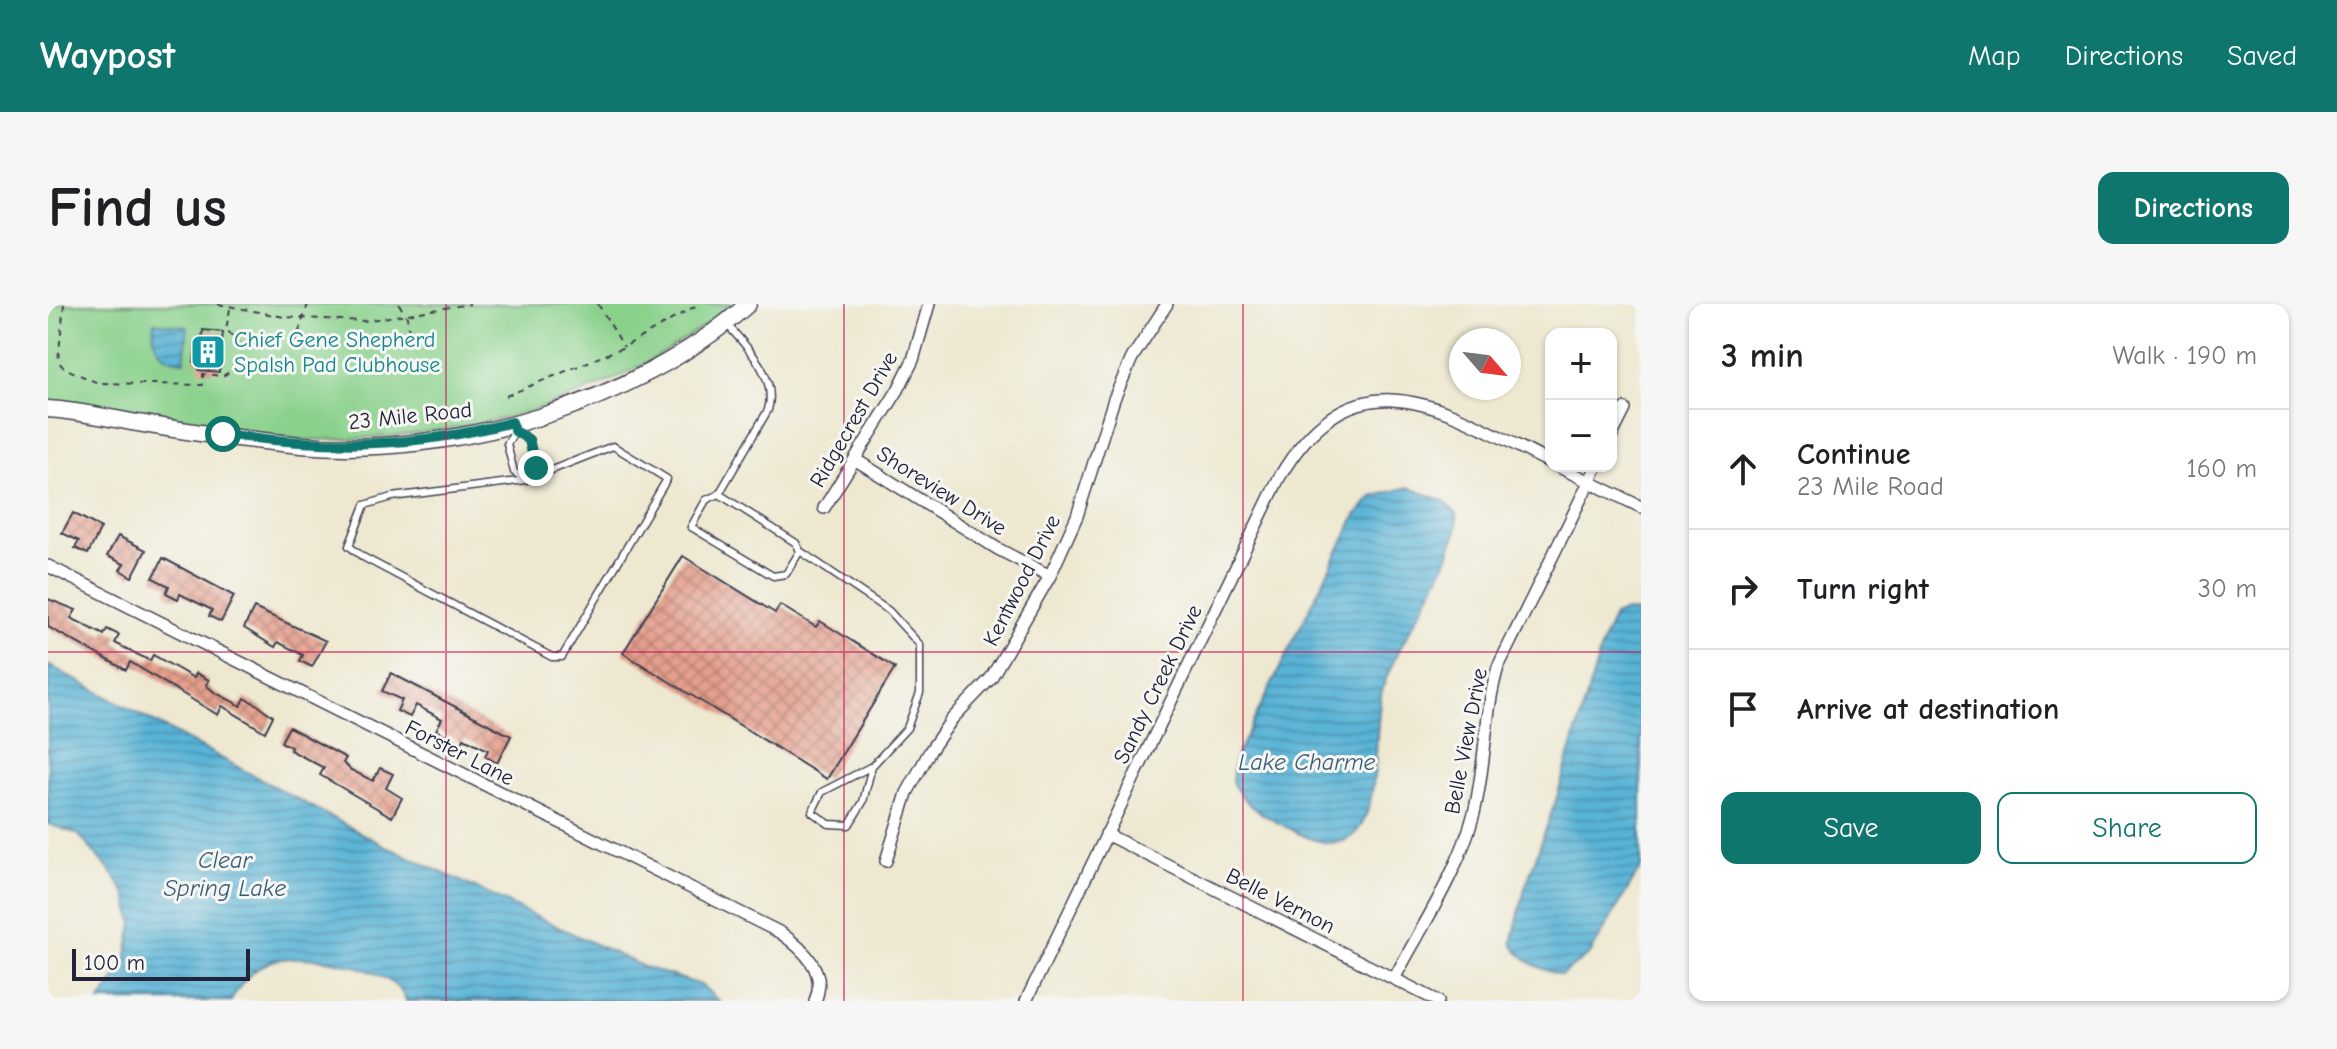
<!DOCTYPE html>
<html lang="en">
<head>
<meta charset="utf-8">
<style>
	:root { --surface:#fff; --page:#f6f6f6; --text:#202124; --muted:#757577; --line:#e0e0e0; --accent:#0f766e }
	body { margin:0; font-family:"Comic Neue",sans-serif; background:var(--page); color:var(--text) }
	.controls { position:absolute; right:24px; top:24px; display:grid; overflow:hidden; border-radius:16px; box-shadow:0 2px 6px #0004 }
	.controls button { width:72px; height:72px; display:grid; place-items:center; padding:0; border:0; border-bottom:2px solid var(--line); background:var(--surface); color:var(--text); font:40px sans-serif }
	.compass { position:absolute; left:1401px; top:24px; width:72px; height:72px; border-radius:50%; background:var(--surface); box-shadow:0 2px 6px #0004; rotate:118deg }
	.scale { position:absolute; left:24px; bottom:20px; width:178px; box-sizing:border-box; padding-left:8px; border:4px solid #22223b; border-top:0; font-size:22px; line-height:28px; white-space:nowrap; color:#22223b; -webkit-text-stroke:6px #f6f6f2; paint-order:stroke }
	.stop { position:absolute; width:24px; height:24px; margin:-18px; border:6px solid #0f766e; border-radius:50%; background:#fff }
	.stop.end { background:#0f766e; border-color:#fff; box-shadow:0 2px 8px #0008 }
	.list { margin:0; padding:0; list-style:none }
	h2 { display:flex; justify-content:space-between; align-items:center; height:104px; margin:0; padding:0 32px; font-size:34px }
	h2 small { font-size:26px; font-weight:400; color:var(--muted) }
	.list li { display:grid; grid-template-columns:52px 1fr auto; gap:24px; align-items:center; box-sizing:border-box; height:120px; padding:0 32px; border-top:2px solid var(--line) }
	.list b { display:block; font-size:30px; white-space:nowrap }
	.list p { margin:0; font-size:26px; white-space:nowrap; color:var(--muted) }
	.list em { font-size:26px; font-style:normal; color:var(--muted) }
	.actions { display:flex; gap:16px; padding:24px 32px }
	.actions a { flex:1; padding:18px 0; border:2px solid var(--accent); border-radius:16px; text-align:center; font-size:28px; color:var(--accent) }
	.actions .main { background:var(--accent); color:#fff }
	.icon { flex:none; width:44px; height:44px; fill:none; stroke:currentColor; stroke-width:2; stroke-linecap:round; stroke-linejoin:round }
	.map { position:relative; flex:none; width:1593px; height:697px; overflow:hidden; border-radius:16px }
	header { display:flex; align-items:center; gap:48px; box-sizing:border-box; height:112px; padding:0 40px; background:var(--accent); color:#fff }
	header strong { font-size:38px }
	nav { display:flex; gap:44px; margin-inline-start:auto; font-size:28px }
	.intro { display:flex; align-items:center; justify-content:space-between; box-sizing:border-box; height:192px; padding:0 48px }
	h1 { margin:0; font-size:56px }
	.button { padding:20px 36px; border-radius:16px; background:var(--accent); color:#fff; font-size:28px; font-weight:700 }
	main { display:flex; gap:48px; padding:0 48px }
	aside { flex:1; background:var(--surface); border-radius:16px; box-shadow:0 2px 6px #0004 }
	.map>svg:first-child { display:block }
	.green { fill:#8ad18c; stroke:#567a64; stroke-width:2 }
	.water { fill:url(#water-rules); stroke:#3d6a88; stroke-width:2 }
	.building { fill:url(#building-cross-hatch) }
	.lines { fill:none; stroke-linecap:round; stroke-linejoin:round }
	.lane-casing { stroke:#414051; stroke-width:9 }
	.street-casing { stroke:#414051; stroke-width:14 }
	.secondary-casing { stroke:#414051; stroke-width:19 }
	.path { stroke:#414051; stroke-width:2; stroke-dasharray:6 6; stroke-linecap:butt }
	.lane { stroke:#fff; stroke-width:6 }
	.street { stroke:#fff; stroke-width:11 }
	.secondary { stroke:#fff; stroke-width:16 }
	.route { stroke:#0f766e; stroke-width:10 }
	.grid { fill:none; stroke:#c2185b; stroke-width:2; stroke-opacity:0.55 }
	.labels { text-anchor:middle; stroke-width:6; stroke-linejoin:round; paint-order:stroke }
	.culture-label { font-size:22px; fill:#0d838f; stroke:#f6f6f2; text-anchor:start }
	.street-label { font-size:22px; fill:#22223b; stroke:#f6f6f2 }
	.water-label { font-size:24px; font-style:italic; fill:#385c79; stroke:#f6f6f2 }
</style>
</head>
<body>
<header>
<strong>Waypost</strong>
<nav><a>Map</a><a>Directions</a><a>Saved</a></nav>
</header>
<div class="intro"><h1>Find us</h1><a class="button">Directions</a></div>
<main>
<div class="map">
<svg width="1593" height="697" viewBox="0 0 1593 697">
	<defs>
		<pattern id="water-rules" width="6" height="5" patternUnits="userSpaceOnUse" patternTransform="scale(2)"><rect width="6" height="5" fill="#58b3d6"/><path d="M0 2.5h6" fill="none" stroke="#4891af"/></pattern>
		<pattern id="building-cross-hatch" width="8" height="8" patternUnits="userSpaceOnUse" patternTransform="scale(2)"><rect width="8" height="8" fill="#e59f8c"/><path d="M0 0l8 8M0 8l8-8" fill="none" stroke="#b98174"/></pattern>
	</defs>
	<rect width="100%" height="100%" fill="#f6f6f2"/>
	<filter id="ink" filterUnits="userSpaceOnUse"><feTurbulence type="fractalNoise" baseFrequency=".0125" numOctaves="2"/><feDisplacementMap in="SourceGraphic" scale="16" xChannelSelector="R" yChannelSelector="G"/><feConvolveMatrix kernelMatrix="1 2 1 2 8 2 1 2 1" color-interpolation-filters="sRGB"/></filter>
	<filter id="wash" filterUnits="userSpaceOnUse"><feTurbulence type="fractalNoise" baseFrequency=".006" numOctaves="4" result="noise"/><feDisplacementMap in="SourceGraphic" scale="32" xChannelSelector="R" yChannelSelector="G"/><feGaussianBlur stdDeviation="1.8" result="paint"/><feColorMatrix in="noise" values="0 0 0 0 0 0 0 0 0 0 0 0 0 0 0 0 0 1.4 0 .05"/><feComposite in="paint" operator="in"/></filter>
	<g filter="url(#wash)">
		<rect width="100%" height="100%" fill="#eee8d0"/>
		<path class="green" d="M 0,0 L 684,0 C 559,104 413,136 254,136 L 0,99 Z"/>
		<path class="water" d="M 106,18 L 140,23 L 136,57 C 112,56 103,41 106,18 Z
			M 1360,183 L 1396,197 L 1409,210 C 1413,254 1350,335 1335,383 C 1320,431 1347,578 1250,529 C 1223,515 1199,506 1184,478 L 1186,456 L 1308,211 L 1324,193 Z
			M 1578,307 L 1593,309 L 1593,563 L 1542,650 L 1513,671 C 1490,664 1477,659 1464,639 L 1477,584 L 1509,493 L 1557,331 L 1566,312 Z
			M 0,361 L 335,541 L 596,663 L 653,681 L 671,697 L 358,697 C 349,662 251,646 222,658 C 203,666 192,680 183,697 L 52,697 L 77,661 L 85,619 L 79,592 L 65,570 L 30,530 L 0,520 Z"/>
		<g id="blocks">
			<path class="building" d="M 155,26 L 175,28 L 171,68 L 151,66 L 152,58 L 146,58 L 148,37 L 154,37 Z
				M 25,209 L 53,224 L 40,250 L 27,244 L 31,237 L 14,229 Z
				M 70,232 L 98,246 L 84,273 L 72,266 L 76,260 L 59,252 Z
				M 635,252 L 727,309 L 732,301 L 768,323 L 772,317 L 847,364 L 779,475 L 575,349 Z
				M 115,254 L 186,292 L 173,318 L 161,312 L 164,306 L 132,290 L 130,295 L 118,289 L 121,282 L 105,274 Z
				M 0,295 L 28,306 L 23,314 L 56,331 L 59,325 L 71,331 L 67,339 L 102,357 L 105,351 L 146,374 L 148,369 L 161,376 L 158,381 L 166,388 L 193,402 L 197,394 L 208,400 L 225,412 L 217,428 L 174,402 L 170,411 L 82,358 L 78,366 L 0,323 Z
				M 206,304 L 278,337 L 264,363 L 252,357 L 255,351 L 230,338 L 227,343 L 196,324 Z
				M 343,369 L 463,432 L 449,459 L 437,452 L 440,446 L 416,434 L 414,439 L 388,426 L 394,415 L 368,401 L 362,413 L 349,407 L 354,396 L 334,387 Z
				M 241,423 L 298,454 L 295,459 L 303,466 L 325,477 L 332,464 L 345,470 L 338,484 L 354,494 L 344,513 L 272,471 L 276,464 L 242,446 L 243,443 L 233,438 Z"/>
		</g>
	</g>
	<g filter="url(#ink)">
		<use href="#blocks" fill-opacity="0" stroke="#414051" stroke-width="2"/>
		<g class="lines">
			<defs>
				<path id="lane" d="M 465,122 L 481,136 L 488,164 L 478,176 L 466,168 L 459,140 L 467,127
					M 565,142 L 619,175 L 514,353 L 504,353 L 315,253 L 301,242 L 317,201 L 344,193 L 478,176 Z
					M 671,190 L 658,196 L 643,223 L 725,272 L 738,270 L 752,247 L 748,239 L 671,190 L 720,106 C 730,71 698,43 677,18
					M 752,247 L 841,307 L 872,341 L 872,389 L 859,424 L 824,462 L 774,488 L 764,508 L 781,520 L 801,521 L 815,498 L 824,462"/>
				<path id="street" d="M 1563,133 L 1577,105
					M 808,156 L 950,245 L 1002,272
					M 1509,162 L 1593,203
					M 776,204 L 850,86 L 865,56 L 881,0
					M 0,262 L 733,629 C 755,645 780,667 767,697
					M 1058,530 L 1390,697
					M 838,557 L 859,489 L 882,447 L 904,415 L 943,374 L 1002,272 L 1029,212 L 1066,95 L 1084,54 L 1119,0
					M 1346,675 C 1374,622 1411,567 1426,509 C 1438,460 1436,410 1450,363 L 1549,162
					M 978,697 L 1231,174 C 1308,41 1399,107 1503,159"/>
				<path id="secondary" d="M 0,105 C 32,107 64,115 96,120 C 147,129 201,136 253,141 C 402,154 588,101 700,0"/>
			</defs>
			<use href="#lane" class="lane-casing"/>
			<use href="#street" class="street-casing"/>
			<use href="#secondary" class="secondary-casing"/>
			<path class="path" d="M 16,0 L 10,57 L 16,64 L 50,79 L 155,81 L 155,70 L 175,72 L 189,63
				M 170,0 L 236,13 L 316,17 L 422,0
				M 351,0 L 359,13 L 362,36
				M 550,0 L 576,43
				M 182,5 L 178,25 L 193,42
				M 247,40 L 260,0
				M 458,92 L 576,43 L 651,0"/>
			<use href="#lane" class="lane"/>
			<use href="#street" class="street"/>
			<use href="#secondary" class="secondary"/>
		</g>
	</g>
	<g class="lines" filter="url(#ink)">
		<path class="route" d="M 175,130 C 276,144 365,145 464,118 L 467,127 L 481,136 L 488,164"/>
	</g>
	<path class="grid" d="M 398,0 L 398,697M 796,0 L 796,697M 1195,0 L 1195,697M 0,348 L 1593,348"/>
	<defs>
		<symbol id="building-square" viewBox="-11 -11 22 22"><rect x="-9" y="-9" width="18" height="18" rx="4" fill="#0f9aa8" stroke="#f6f6f2"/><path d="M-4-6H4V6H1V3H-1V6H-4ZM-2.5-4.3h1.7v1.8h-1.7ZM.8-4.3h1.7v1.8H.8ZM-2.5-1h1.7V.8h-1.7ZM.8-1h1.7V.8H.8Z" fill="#fff"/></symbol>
	</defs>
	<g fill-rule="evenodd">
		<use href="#building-square" x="140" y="28" width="40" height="40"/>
	</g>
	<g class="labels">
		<g class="culture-label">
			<text x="186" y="43">Chief Gene Shepherd<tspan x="186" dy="25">Spalsh Pad Clubhouse</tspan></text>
		</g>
		<g class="street-label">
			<text transform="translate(362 111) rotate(-6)" y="8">23 Mile Road</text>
			<text transform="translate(805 115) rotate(-60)" y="8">Ridgecrest Drive</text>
			<text transform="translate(894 186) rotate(32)" y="8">Shoreview Drive</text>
			<text transform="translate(973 276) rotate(-63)" y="8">Kentwood Drive</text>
			<text transform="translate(1109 380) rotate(-64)" y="8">Sandy Creek Drive</text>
			<text transform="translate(1417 437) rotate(-79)" y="8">Belle View Drive</text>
			<text transform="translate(412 448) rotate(27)" y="8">Forster Lane</text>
			<text transform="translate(1233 596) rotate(27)" y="8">Belle Vernon</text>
		</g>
		<g class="water-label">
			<text x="1259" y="466">Lake Charme</text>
			<text x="177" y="564">Clear<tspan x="177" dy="28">Spring Lake</tspan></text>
		</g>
	</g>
</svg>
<div class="controls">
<button>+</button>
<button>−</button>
</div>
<svg class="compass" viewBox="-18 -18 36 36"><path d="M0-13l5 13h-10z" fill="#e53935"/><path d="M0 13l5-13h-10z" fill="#757577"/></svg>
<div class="scale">100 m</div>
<div class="stop" style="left:175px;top:130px"></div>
<div class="stop end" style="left:488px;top:164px"></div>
</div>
<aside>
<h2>3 min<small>Walk · 190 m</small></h2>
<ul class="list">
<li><svg class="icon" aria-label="ahead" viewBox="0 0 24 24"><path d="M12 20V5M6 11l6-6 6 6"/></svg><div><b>Continue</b><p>23 Mile Road</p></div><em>160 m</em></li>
<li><svg class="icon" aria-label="right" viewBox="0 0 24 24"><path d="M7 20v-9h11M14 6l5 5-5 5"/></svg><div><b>Turn right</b></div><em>30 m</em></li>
<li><svg class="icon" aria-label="arrive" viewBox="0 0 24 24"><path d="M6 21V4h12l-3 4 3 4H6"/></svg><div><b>Arrive at destination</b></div></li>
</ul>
<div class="actions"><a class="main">Save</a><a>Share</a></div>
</aside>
</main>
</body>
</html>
